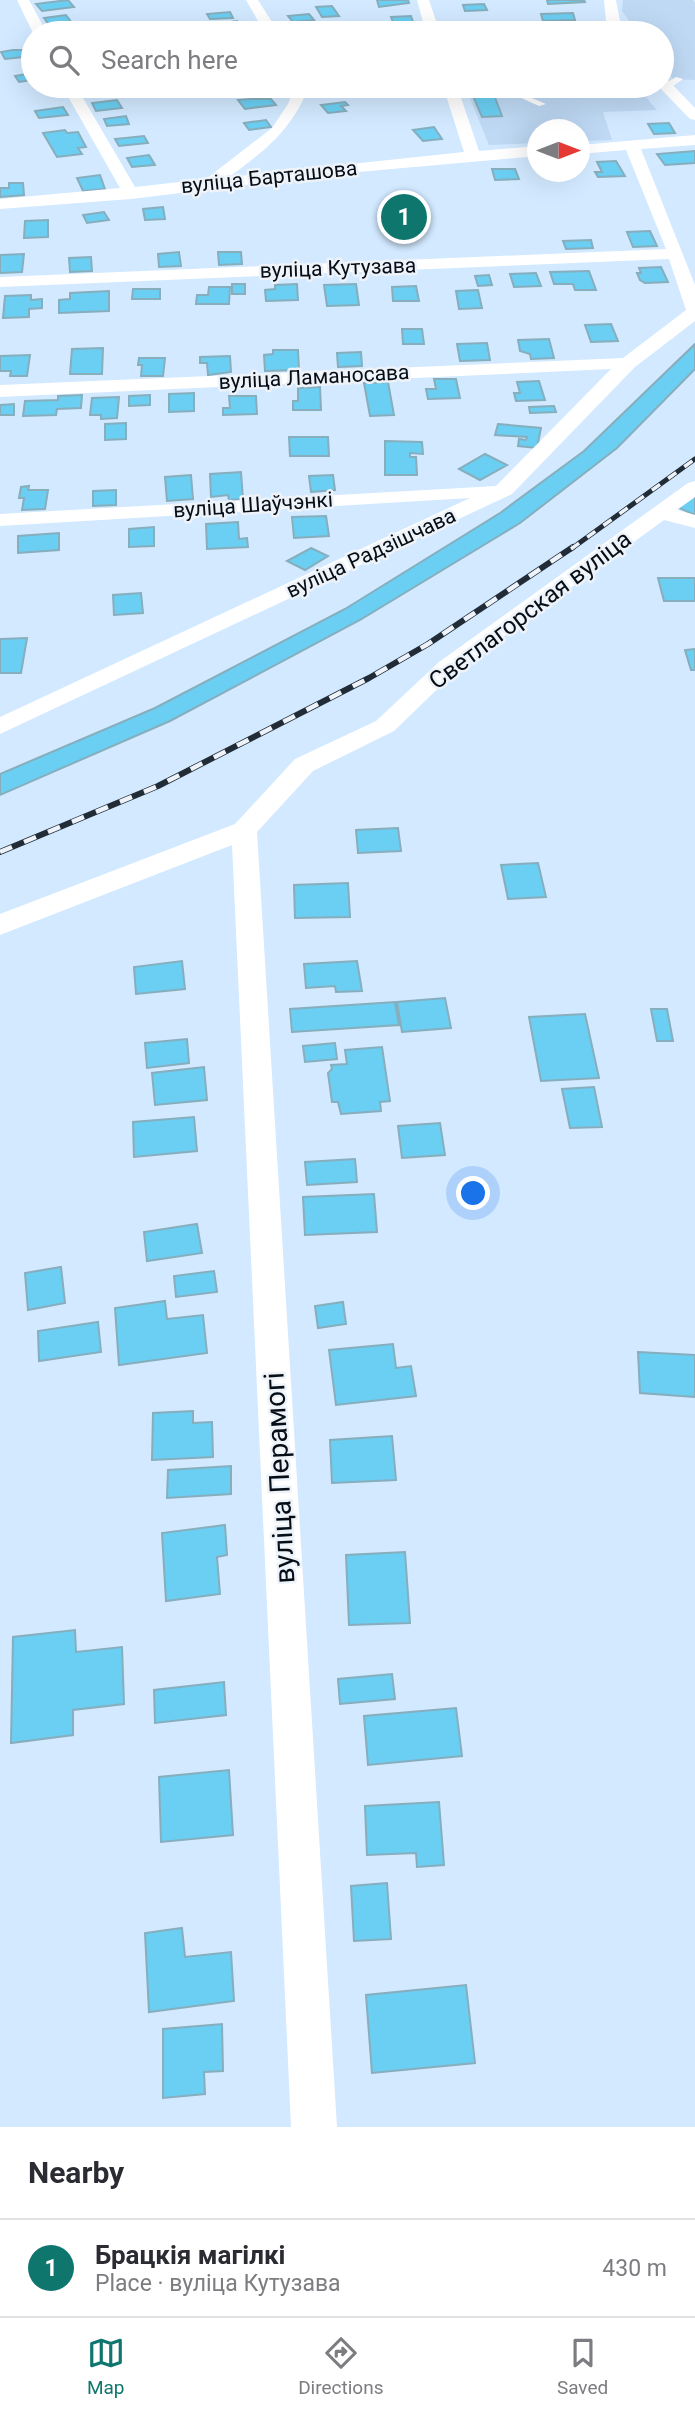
<!DOCTYPE html>
<html lang="en">
<head>
<meta charset="utf-8">
<style>
	:root { --surface:#fff; --page:#f2f2f3; --text:#2b2b33; --muted:#7c7c81; --line:#e1e1e2; --accent:#0f766e }
	body { margin:0; font-family:Roboto,sans-serif; background:var(--page); color:var(--text) }
	.compass { position:absolute; left:527px; top:119px; width:63px; height:63px; border-radius:50%; background:var(--surface); box-shadow:0 7px 28px #0002; rotate:90deg }
	.you { position:absolute; left:474px; top:1194px; width:24px; height:24px; margin:-18px; border:5px solid #fff; border-radius:50%; background:#1a73e8; box-shadow:0 0 0 10px #1a73e833 }
	.badge { display:grid; place-items:center; width:46px; height:46px; border-radius:50%; background:var(--accent); color:#fff; font-size:23px; font-weight:700 }
	.pin { position:absolute; translate:-50% -50%; border:4px solid #fff; box-shadow:0 2px 7px #0006 }
	.list { margin:0; padding:0; list-style:none }
	h2 { display:flex; justify-content:space-between; align-items:center; height:91px; margin:0; padding:0 28px; font-size:30px }
	h2 small { font-size:23px; font-weight:400; color:var(--muted) }
	.list li { display:grid; grid-template-columns:46px 1fr auto; gap:21px; align-items:center; box-sizing:border-box; height:98px; padding:0 28px; border-top:2px solid var(--line) }
	.list b { display:block; font-size:26px; white-space:nowrap }
	.list p { margin:0; font-size:23px; white-space:nowrap; color:var(--muted) }
	.list em { font-size:23px; font-style:normal; color:var(--muted) }
	.icon { flex:none; width:38px; height:38px; fill:none; stroke:currentColor; stroke-width:2; stroke-linecap:round; stroke-linejoin:round }
	.map { position:relative; flex:none; width:695px; height:2127px; overflow:hidden }
	.search { position:absolute; background:var(--surface); box-shadow:0 7px 28px #0002; left:21px; right:21px; top:21px; height:77px; display:flex; align-items:center; gap:18px; box-sizing:border-box; padding:0 24px; border-radius:38px; color:var(--muted); font-size:26px }
	.sheet { height:189px; background:var(--surface) }
	nav { display:flex; justify-content:space-around; align-items:center; box-sizing:border-box; height:98px; border-top:2px solid var(--line); background:var(--surface); font-size:19px; color:var(--muted) }
	nav a { display:grid; justify-items:center; gap:4px }
	nav .on { color:var(--accent) }
	.map>svg:first-child { display:block }
	.built { fill:#bfd9f4 }
	.building { fill:#6bcff3; stroke:#86aebd; stroke-width:2 }
	.lines { fill:none; stroke-linecap:round; stroke-linejoin:round }
	.service { fill:#fff; fill-rule:evenodd }
	.minor { fill:#fff; fill-rule:evenodd }
	.rail-far1-casing { stroke:#222c37; stroke-width:5 }
	.rail-casing { stroke:#222c37; stroke-width:6 }
	.rail-far1 { stroke:#eef3f9; stroke-width:3.5; stroke-dasharray:10; stroke-linecap:butt }
	.rail { stroke:#eef3f9; stroke-width:4.5; stroke-dasharray:13; stroke-linecap:butt }
	.labels { text-anchor:middle; stroke-width:5; stroke-linejoin:round; paint-order:stroke }
	.far-street-label { font-size:21px; fill:#050d16; stroke:#eef3f9 }
	.street-label { font-size:24px; fill:#050d16; stroke:#eef3f9 }
	.near-street-label { font-size:28px; fill:#050d16; stroke:#eef3f9 }
</style>
</head>
<body>
<div class="map">
<svg width="695" height="2127" viewBox="0 0 695 2127">
	<rect width="100%" height="100%" fill="#d2e9ff"/>
	<path class="built" d="M 623,0 L 693,0 L 695,3 L 695,80 L 673,79 L 662,64 L 662,33 L 638,33 L 622,11 Z
		M 465,86 L 636,86 L 657,110 L 603,112 L 612,140 L 580,141 L 580,130 L 538,130 L 537,143 L 489,145 Z"/>
	<path class="building" d="M 68,0 L 74,7 L 42,11 L 36,4 Z
		M 377,0 L 408,0 L 409,3 L 379,7 Z
		M 547,0 L 584,0 L 585,2 L 548,4 Z
		M 484,4 L 487,10 L 465,11 L 463,5 Z
		M 332,6 L 339,16 L 322,17 L 316,7 Z
		M 230,12 L 233,18 L 210,19 L 207,14 Z
		M 573,13 L 575,20 L 543,21 L 541,14 Z
		M 309,14 L 314,20 L 293,22 L 288,16 Z
		M 66,15 L 75,27 L 53,30 L 44,18 Z
		M 411,16 L 413,22 L 393,22 L 391,17 Z
		M 237,21 L 244,28 L 231,30 L 224,23 Z
		M 337,23 L 342,30 L 305,33 L 300,26 Z
		M 572,24 L 575,32 L 538,32 L 536,27 Z
		M 13,50 L 32,50 L 33,56 L 5,59 L 1,52 Z
		M 33,73 L 33,80 L 19,82 L 15,76 Z
		M 84,86 L 111,86 L 113,90 L 89,93 Z
		M 246,86 L 272,86 L 273,89 L 251,92 Z
		M 526,86 L 617,86 L 618,89 L 528,91 Z
		M 351,87 L 354,93 L 331,95 L 328,89 Z
		M 494,95 L 502,116 L 482,117 L 473,96 Z
		M 251,99 L 271,99 L 276,105 L 245,109 L 238,100 Z
		M 117,100 L 122,108 L 96,111 L 92,103 Z
		M 345,102 L 348,105 L 341,106 L 346,111 L 328,113 L 321,105 Z
		M 63,107 L 68,115 L 39,118 L 35,111 Z
		M 126,116 L 129,124 L 107,126 L 104,119 Z
		M 266,120 L 271,127 L 249,130 L 244,123 Z
		M 669,123 L 675,133 L 654,134 L 648,124 Z
		M 434,127 L 442,139 L 423,141 L 413,130 Z
		M 65,130 L 67,133 L 78,132 L 86,147 L 78,148 L 82,154 L 57,157 L 43,133 Z
		M 144,136 L 148,143 L 119,146 L 115,139 Z
		M 695,151 L 695,163 L 665,165 L 657,154 Z
		M 149,155 L 155,165 L 132,167 L 127,158 Z
		M 616,161 L 625,176 L 598,177 L 595,172 L 602,172 L 597,162 Z
		M 492,169 L 515,169 L 519,179 L 495,180 Z
		M 544,172 L 570,172 L 572,177 L 547,178 Z
		M 100,175 L 105,189 L 83,191 L 77,178 Z
		M 9,183 L 23,183 L 24,195 L 0,197 L 0,188 L 9,188 Z
		M 163,207 L 165,219 L 145,220 L 143,209 Z
		M 104,212 L 109,220 L 87,223 L 83,215 Z
		M 48,220 L 48,237 L 24,238 L 25,221 Z
		M 650,231 L 657,246 L 633,247 L 627,232 Z
		M 591,240 L 593,248 L 566,249 L 563,241 Z
		M 179,252 L 181,266 L 159,267 L 158,254 Z
		M 218,252 L 241,252 L 242,264 L 219,265 Z
		M 24,254 L 22,272 L 0,273 L 0,255 Z
		M 91,257 L 92,271 L 70,272 L 69,258 Z
		M 661,267 L 668,282 L 645,283 L 640,280 L 637,273 L 641,273 L 639,268 Z
		M 589,271 L 596,290 L 575,290 L 573,284 L 554,284 L 550,272 Z
		M 536,273 L 541,286 L 514,287 L 510,274 Z
		M 489,275 L 492,285 L 478,286 L 475,276 Z
		M 232,284 L 245,284 L 245,294 L 232,294 Z
		M 297,284 L 298,300 L 266,301 L 265,290 L 275,289 L 275,285 Z
		M 356,284 L 359,305 L 327,306 L 324,285 Z
		M 416,286 L 419,301 L 393,301 L 392,287 Z
		M 209,287 L 230,287 L 229,304 L 196,304 L 197,295 L 208,295 Z
		M 133,289 L 160,289 L 160,299 L 132,299 Z
		M 478,290 L 482,308 L 459,309 L 456,291 Z
		M 109,291 L 109,311 L 59,313 L 59,300 L 70,299 L 70,293 Z
		M 31,295 L 31,300 L 42,299 L 42,308 L 29,309 L 29,317 L 3,318 L 5,296 Z
		M 611,324 L 618,341 L 591,342 L 585,325 Z
		M 402,329 L 422,329 L 424,344 L 403,344 Z
		M 549,339 L 554,358 L 531,359 L 530,354 L 520,351 L 518,340 Z
		M 487,343 L 490,360 L 460,361 L 457,344 Z
		M 695,344 L 695,369 L 617,448 L 520,523 L 360,620 L 170,721 L 0,795 L 0,774 L 155,708 L 345,609 L 500,513 L 584,451 Z
		M 103,348 L 102,374 L 70,374 L 72,349 Z
		M 273,350 L 298,350 L 299,370 L 265,371 L 264,355 L 273,354 Z
		M 361,352 L 362,366 L 338,367 L 337,353 Z
		M 30,355 L 27,376 L 10,376 L 11,371 L 0,371 L 0,356 Z
		M 230,356 L 231,372 L 208,375 L 207,363 L 200,363 L 200,357 Z
		M 139,358 L 165,358 L 163,376 L 141,376 L 142,365 L 138,365 Z
		M 434,379 L 456,379 L 460,398 L 428,399 L 426,389 L 436,389 Z
		M 539,381 L 545,400 L 516,401 L 514,393 L 520,393 L 517,382 Z
		M 388,382 L 394,415 L 370,416 L 364,383 Z
		M 320,387 L 321,410 L 293,410 L 293,401 L 298,401 L 298,388 Z
		M 194,393 L 194,411 L 169,412 L 169,394 Z
		M 82,395 L 81,408 L 57,409 L 56,415 L 23,416 L 25,401 L 58,400 L 58,396 Z
		M 150,395 L 150,405 L 129,406 L 129,396 Z
		M 229,396 L 256,396 L 257,414 L 223,415 L 223,408 L 230,408 Z
		M 119,397 L 117,418 L 101,419 L 101,415 L 90,415 L 92,398 Z
		M 14,404 L 14,415 L 0,415 L 0,405 Z
		M 554,406 L 556,412 L 530,413 L 529,407 Z
		M 126,423 L 126,439 L 105,440 L 105,424 Z
		M 498,424 L 541,428 L 537,448 L 518,446 L 519,439 L 526,440 L 527,437 L 495,435 Z
		M 289,437 L 328,437 L 329,456 L 290,456 Z
		M 385,441 L 422,442 L 423,454 L 410,453 L 410,457 L 416,457 L 417,475 L 385,475 Z
		M 485,454 L 507,465 L 480,480 L 459,469 Z
		M 241,472 L 243,499 L 229,500 L 228,495 L 211,497 L 210,474 Z
		M 191,475 L 193,499 L 167,501 L 165,477 Z
		M 333,475 L 335,490 L 311,492 L 309,476 Z
		M 29,486 L 28,490 L 48,490 L 45,509 L 22,510 L 24,498 L 19,498 L 21,487 Z
		M 116,490 L 116,505 L 93,506 L 93,491 Z
		M 695,494 L 695,515 L 677,507 Z
		M 326,516 L 329,536 L 294,538 L 292,517 Z
		M 238,522 L 239,539 L 247,538 L 248,547 L 207,549 L 206,524 Z
		M 154,527 L 154,546 L 129,547 L 129,529 Z
		M 59,533 L 59,550 L 18,553 L 18,536 Z
		M 311,548 L 328,556 L 305,570 L 287,561 Z
		M 658,578 L 695,578 L 695,601 L 664,601 Z
		M 141,593 L 143,613 L 114,615 L 113,595 Z
		M 27,638 L 21,673 L 0,673 L 0,639 Z
		M 695,649 L 695,670 L 691,670 L 685,650 Z
		M 398,828 L 401,851 L 358,853 L 356,830 Z
		M 538,863 L 546,897 L 508,899 L 501,865 Z
		M 348,883 L 350,917 L 295,918 L 294,885 Z
		M 182,961 L 185,989 L 136,994 L 134,967 Z
		M 357,961 L 362,991 L 336,992 L 335,986 L 306,988 L 304,964 Z
		M 445,998 L 451,1028 L 402,1032 L 397,1002 Z
		M 395,1002 L 399,1025 L 292,1032 L 290,1009 Z
		M 651,1009 L 667,1009 L 673,1041 L 657,1041 Z
		M 585,1014 L 599,1078 L 541,1081 L 529,1017 Z
		M 187,1039 L 189,1063 L 147,1068 L 145,1043 Z
		M 335,1043 L 337,1059 L 305,1062 L 303,1046 Z
		M 382,1047 L 390,1101 L 380,1102 L 381,1111 L 341,1114 L 338,1102 L 332,1102 L 328,1073 L 332,1069 L 331,1065 L 347,1064 L 345,1050 Z
		M 204,1067 L 207,1100 L 155,1105 L 152,1073 Z
		M 594,1087 L 602,1127 L 570,1128 L 562,1089 Z
		M 194,1117 L 197,1151 L 134,1157 L 133,1122 Z
		M 440,1123 L 445,1155 L 402,1158 L 398,1126 Z
		M 355,1159 L 357,1182 L 307,1185 L 305,1162 Z
		M 374,1194 L 377,1232 L 305,1235 L 303,1197 Z
		M 197,1224 L 202,1253 L 147,1261 L 144,1232 Z
		M 61,1267 L 65,1303 L 28,1310 L 25,1273 Z
		M 214,1271 L 217,1292 L 176,1297 L 174,1276 Z
		M 165,1301 L 167,1319 L 203,1315 L 207,1353 L 119,1365 L 115,1308 Z
		M 343,1302 L 346,1324 L 318,1328 L 315,1306 Z
		M 98,1322 L 101,1352 L 39,1361 L 38,1331 Z
		M 393,1344 L 396,1368 L 411,1366 L 416,1396 L 336,1405 L 329,1350 Z
		M 638,1352 L 695,1355 L 695,1397 L 640,1393 Z
		M 193,1411 L 193,1423 L 212,1422 L 213,1457 L 152,1460 L 153,1413 Z
		M 392,1436 L 396,1480 L 332,1483 L 330,1440 Z
		M 231,1466 L 231,1494 L 167,1498 L 168,1470 Z
		M 225,1525 L 227,1555 L 217,1557 L 220,1594 L 166,1601 L 162,1533 Z
		M 405,1552 L 410,1623 L 349,1625 L 346,1555 Z
		M 75,1630 L 76,1652 L 122,1647 L 124,1704 L 73,1710 L 73,1735 L 11,1743 L 13,1637 Z
		M 392,1674 L 395,1699 L 340,1704 L 338,1679 Z
		M 224,1682 L 226,1715 L 155,1723 L 154,1690 Z
		M 456,1708 L 462,1756 L 368,1765 L 364,1716 Z
		M 229,1770 L 233,1835 L 161,1842 L 159,1777 Z
		M 439,1802 L 444,1865 L 417,1867 L 416,1853 L 367,1855 L 365,1806 Z
		M 387,1883 L 391,1939 L 354,1941 L 351,1886 Z
		M 182,1928 L 185,1957 L 231,1952 L 234,2001 L 149,2012 L 145,1933 Z
		M 466,1985 L 475,2063 L 372,2073 L 366,1995 Z
		M 222,2024 L 223,2071 L 204,2072 L 205,2094 L 163,2098 L 163,2029 Z"/>
	<g class="lines">
		<path class="service" d="M 676,77 L 683,79 L 669,89 L 663,89 L 663,85 Z
			M 511,89 L 546,104 L 539,106 L 510,93 L 453,96 L 449,94 Z"/>
		<path class="minor" d="M 17,0 L 29,0 L 47,33 L 33,33 Z
			M 246,0 L 258,0 L 279,33 L 265,33 Z
			M 417,0 L 429,0 L 440,33 L 426,33 Z
			M 604,0 L 616,0 L 620,21 L 629,33 L 615,33 L 606,21 Z
			M 662,78 L 667,79 L 695,108 L 695,120 L 690,119 L 658,86 L 662,86 Z
			M 62,86 L 76,86 L 135,187 L 206,179 L 272,128 L 288,104 L 295,86 L 309,86 C 293,129 265,151 229,177 L 464,152 L 443,86 L 457,86 L 479,151 L 538,146 L 538,156 L 336,174 L 131,199 L 0,209 L 0,199 L 120,188 Z
			M 695,135 L 695,145 L 641,149 L 695,285 L 695,321 L 635,367 L 512,494 L 0,734 L 0,717 L 470,498 L 0,526 L 0,514 L 496,486 L 611,369 L 0,397 L 0,385 L 623,358 L 686,310 L 669,259 L 0,287 L 0,277 L 666,249 L 626,150 L 580,154 L 580,145 Z
			M 695,481 L 695,497 L 677,510 L 695,515 L 695,528 L 664,520 L 455,672 L 394,731 L 313,771 L 257,832 L 337,2127 L 291,2127 L 232,845 L 0,935 L 0,914 L 235,824 L 295,759 L 376,721 L 439,662 L 688,483 Z"/>
		<defs>
			<path id="rail-far1" d="M 571,549 L 695,459"/>
			<path id="rail" d="M 0,852 L 158,786 L 369,678 L 428,644 L 573,547"/>
		</defs>
		<use href="#rail-far1" class="rail-far1-casing"/>
		<use href="#rail" class="rail-casing"/>
		<use href="#rail-far1" class="rail-far1"/>
		<use href="#rail" class="rail"/>
	</g>
	<g class="labels">
		<g class="far-street-label">
			<text transform="translate(269 177) rotate(-6)" y="7">вуліца Барташова</text>
			<text transform="translate(338 268) rotate(-2)" y="7">вуліца Кутузава</text>
			<text transform="translate(314 377) rotate(-3)" y="7">вуліца Ламаносава</text>
			<text transform="translate(253 505) rotate(-4)" y="7">вуліца Шаўчэнкі</text>
			<text transform="translate(371 553) rotate(-25)" y="7">вуліца Радзішчава</text>
		</g>
		<g class="street-label">
			<text transform="translate(530 610) rotate(-37)" y="8">Светлагорская вуліца</text>
		</g>
		<g class="near-street-label">
			<text transform="translate(279 1478) rotate(-93)" y="10">вуліца Перамогі</text>
		</g>
	</g>
</svg>
<svg class="compass" viewBox="-18 -18 36 36"><path d="M0-13l5 13h-10z" fill="#e53935"/><path d="M0 13l5-13h-10z" fill="#7c7c81"/></svg>
<div class="you"></div>
<div class="pin badge" style="left:404px;top:217px">1</div>
<div class="search"><svg class="icon" aria-label="search" viewBox="0 0 24 24"><circle cx="10" cy="10" r="6"/><path d="M15 15l6 6"/></svg>Search here</div>
</div>
<section class="sheet">
<h2>Nearby<small></small></h2>
<ul class="list">
<li><span class="badge">1</span><div><b>Брацкія магілкі</b><p>Place · вуліца Кутузава</p></div><em>430 m</em></li>
</ul>
</section>
<nav>
<a class="on"><svg class="icon" aria-label="map" viewBox="0 0 24 24"><path d="M3 6l6-2 6 2 6-2v14l-6 2-6-2-6 2zM9 4v14M15 6v14"/></svg>Map</a>
<a><svg class="icon" aria-label="directions" viewBox="0 0 24 24"><path d="M12 3l9 9-9 9-9-9zM9 14v-3h6M13 9l2 2-2 2"/></svg>Directions</a>
<a><svg class="icon" aria-label="saved" viewBox="0 0 24 24"><path d="M7 4h10v16l-5-4-5 4z"/></svg>Saved</a>
</nav>
</body>
</html>
